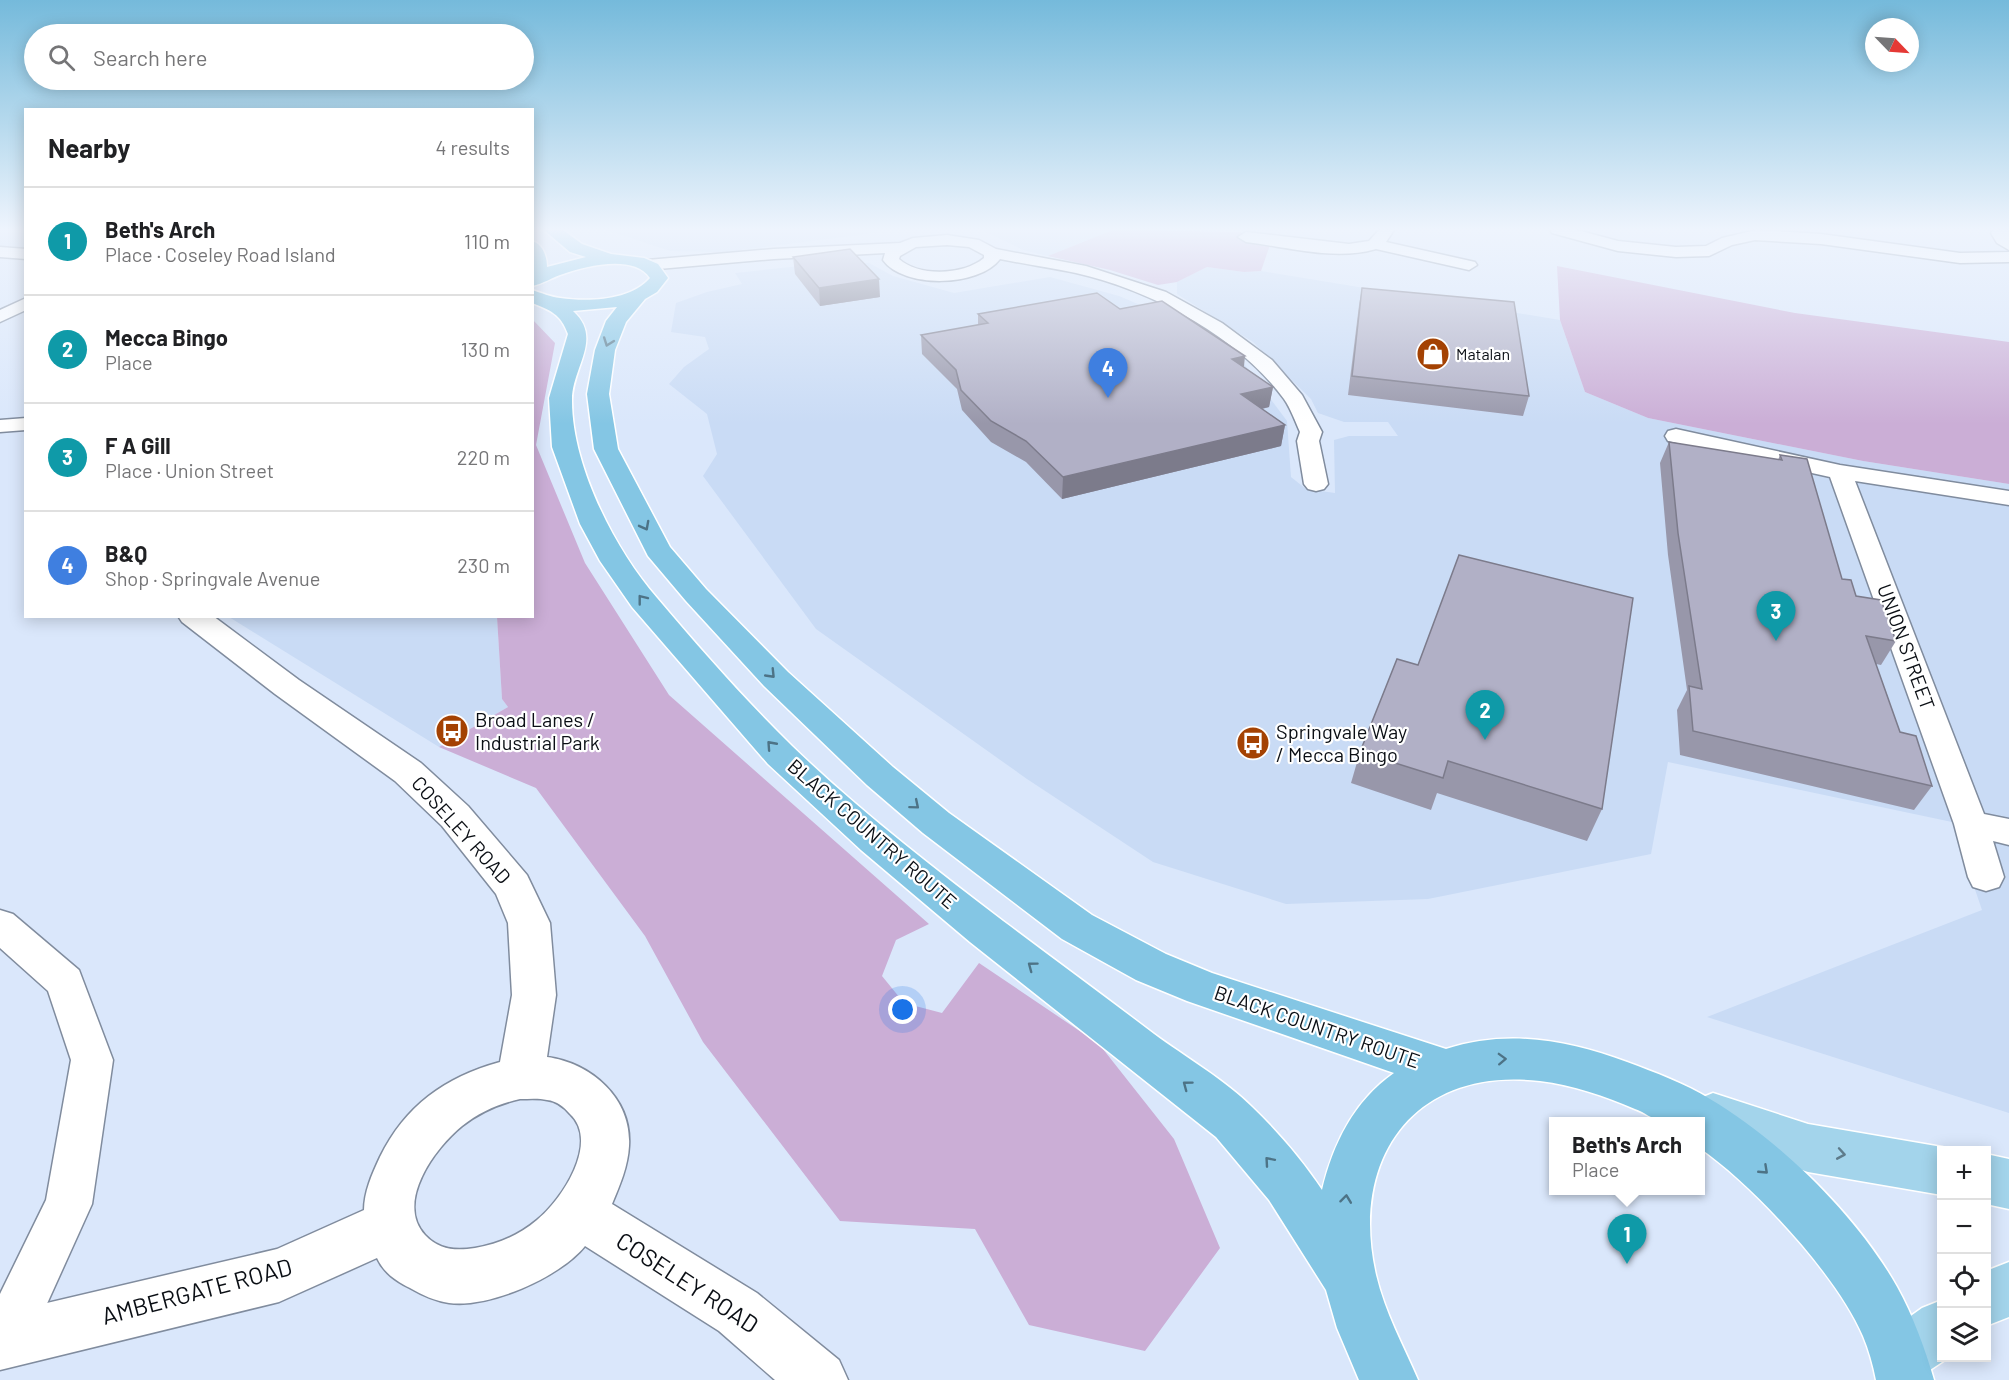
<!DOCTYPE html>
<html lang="en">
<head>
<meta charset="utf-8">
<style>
	:root { --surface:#fff; --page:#f2f2f2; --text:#202124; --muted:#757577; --line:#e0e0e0; --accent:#1a73e8 }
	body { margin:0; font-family:Barlow,sans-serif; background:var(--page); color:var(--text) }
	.controls { position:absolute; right:18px; bottom:18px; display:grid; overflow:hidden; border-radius:0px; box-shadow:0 3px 15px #0003 }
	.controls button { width:54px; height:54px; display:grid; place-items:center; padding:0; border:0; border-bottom:2px solid var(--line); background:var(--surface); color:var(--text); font:30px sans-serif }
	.compass { position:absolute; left:1865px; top:18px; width:54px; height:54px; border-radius:50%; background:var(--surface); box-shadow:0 3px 15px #0003; rotate:115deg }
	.you { position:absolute; left:903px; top:1010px; width:21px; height:21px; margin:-15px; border:4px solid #fff; border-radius:50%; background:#1a73e8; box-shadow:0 0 0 9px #1a73e833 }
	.badge { display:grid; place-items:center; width:39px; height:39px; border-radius:50%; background:var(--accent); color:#fff; font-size:20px; font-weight:700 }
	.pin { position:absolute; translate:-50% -50px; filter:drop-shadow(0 2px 3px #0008) }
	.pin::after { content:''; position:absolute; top:32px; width:21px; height:18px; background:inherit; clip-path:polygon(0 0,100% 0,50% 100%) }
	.popup { position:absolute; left:1549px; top:1117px; width:156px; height:78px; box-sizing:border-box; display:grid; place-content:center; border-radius:0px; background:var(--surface); filter:drop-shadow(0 2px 4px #0005); font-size:20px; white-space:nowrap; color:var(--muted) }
	.popup b { font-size:22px; color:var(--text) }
	.popup::after { content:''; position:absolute; left:50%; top:100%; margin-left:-12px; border:12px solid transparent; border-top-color:var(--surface) }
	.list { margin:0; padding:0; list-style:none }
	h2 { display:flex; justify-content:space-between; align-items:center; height:78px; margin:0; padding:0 24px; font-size:26px }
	h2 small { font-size:20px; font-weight:400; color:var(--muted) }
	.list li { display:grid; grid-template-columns:39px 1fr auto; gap:18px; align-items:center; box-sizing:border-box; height:108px; padding:0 24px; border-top:2px solid var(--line) }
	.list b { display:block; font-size:22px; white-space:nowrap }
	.list p { margin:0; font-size:20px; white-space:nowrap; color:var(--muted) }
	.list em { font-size:20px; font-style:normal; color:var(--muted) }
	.icon { flex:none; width:33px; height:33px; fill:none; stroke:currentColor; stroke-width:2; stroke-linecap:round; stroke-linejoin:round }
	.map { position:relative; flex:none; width:2009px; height:1380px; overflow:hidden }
	.search { position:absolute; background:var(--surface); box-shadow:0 3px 15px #0003; left:24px; top:24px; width:510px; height:66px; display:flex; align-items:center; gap:15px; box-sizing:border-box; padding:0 21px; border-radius:33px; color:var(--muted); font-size:22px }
	.panel { position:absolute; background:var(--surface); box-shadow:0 3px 15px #0003; left:24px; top:108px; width:510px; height:510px; border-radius:0px }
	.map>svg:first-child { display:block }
	.built { fill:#c9dbf5 }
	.green { fill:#cbaed6 }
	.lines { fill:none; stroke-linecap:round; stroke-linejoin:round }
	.minor-casing { stroke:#808c9e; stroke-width:3 }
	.tertiary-casing { stroke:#808c9e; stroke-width:3 }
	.primary-casing { stroke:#fff; stroke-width:3 }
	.trunk-casing { stroke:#fff; stroke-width:3 }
	.minor { fill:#fff; fill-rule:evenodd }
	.tertiary { fill:#fff; fill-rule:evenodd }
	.primary { fill:#a3d4eb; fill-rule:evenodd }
	.trunk { fill:#84c6e4; fill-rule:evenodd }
	.wall { fill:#9897aa }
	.shaded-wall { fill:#7c7b8b }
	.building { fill:#b1b0c6; stroke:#7c7b8b; stroke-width:1.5 }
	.oneway { stroke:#4d7386 }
	.oneway2 { stroke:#5e7b8a }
	.labels { text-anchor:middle; stroke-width:4.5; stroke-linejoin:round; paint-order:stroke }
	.far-poi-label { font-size:16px; fill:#0a0e14; stroke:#fff; text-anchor:start }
	.street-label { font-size:20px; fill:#0a0e14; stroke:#fff }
	.poi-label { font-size:20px; fill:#0a0e14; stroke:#fff; text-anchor:start }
	.near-street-label { font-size:24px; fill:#0a0e14; stroke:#fff }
</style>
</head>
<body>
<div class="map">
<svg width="2009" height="1380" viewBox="0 0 2009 1380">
	<rect width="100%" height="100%" fill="#dae7fb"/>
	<path class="built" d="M 0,230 L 25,230 L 25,248 L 0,246 Z
		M 607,230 L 879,230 L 868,234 L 724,252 L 670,251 Z
		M 982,230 L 1113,230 L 1048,256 L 1023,250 Z
		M 869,263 L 893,276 L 954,293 L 1050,277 L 1119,296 L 1173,319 L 1239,357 L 1287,421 L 1291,477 L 1306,489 L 1335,493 L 1334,440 L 1349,436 L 1398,436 L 1388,422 L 1344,422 L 1318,413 L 1311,399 L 1253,342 L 1177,294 L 1177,282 L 1207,267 L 1244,272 L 1261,271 L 1560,320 L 1585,392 L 1648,418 L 1863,461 L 2009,484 L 2009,1113 L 1707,1017 L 1982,910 L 1952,822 L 1668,762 L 1651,854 L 1428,899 L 1286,904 L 1153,862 L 1027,779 L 816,629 L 703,476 L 717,454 L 707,414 L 669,384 L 684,367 L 709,349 L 705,337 L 671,332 L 676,303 L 707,292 L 742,284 L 735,273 L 819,264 Z
		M 229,617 L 497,617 L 502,699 L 508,707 L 439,747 Z"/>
	<path class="green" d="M 1113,230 L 1241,232 L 1246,238 L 1271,242 L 1261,271 L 1244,272 L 1207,267 L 1177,282 L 1158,285 L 1110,270 L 1048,256 Z
		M 1557,266 L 1795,313 L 2009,342 L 2009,484 L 1863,461 L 1648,418 L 1585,392 L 1560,320 Z
		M 533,320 L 555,343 L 536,445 L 585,563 L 669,695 L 929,924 L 896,940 L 882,976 L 904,1003 L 942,1013 L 979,963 L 1099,1044 L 1174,1139 L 1220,1248 L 1145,1351 L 1029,1325 L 975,1229 L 840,1221 L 703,1042 L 645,936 L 536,788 L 439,747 L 508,707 L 502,699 L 497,617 L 532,616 Z"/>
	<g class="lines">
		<defs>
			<path id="minor" d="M 1379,230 L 1394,230 L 1386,242 L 1475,262 L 1477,265 L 1469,270 L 1376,249 C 1335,261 1287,247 1246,242 L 1238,237 L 1246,232 L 1349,244 L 1369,241 Z
				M 1550,230 L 1577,230 L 1618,241 L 1676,247 L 1706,246 L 1722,238 L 1756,230 L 1821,234 L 1960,253 L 2009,252 L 2009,262 L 1960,263 L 1821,244 L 1755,240 L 1732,245 L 1709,256 L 1676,257 L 1618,251 L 1552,233 Z
				M 1993,230 L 2009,230 L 2009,250 L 1997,243 L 1991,233 Z
				M 947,235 L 979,240 L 996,249 L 1086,266 L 1166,292 L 1222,323 L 1272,360 L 1302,395 L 1322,432 L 1319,441 L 1328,484 L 1324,489 L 1316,491 L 1308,489 L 1304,484 L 1297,441 L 1300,432 C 1295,421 1291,409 1284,399 C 1239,337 1151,290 1076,273 C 1051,268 1025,264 1000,259 C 979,287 904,289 883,260 L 885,253 L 774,259 L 647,270 L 639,265 L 647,260 L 774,249 L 900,243 L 913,238 ZM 947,245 L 969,247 L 984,255 L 984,258 C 964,275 919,277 899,259 L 900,256 L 916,247 Z
				M 26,298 L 26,310 L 0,322 L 0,310 Z
				M 26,418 L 26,430 L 0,432 L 0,420 Z
				M 1676,429 L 1840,465 L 2009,491 L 2009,505 L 1855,481 L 1984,814 L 2009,819 L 2009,845 L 1993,841 L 2004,877 L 1999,887 L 1986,891 L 1973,887 L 1968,877 L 1954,824 L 1830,477 L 1668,441 L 1665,436 L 1668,431 Z
				M 0,910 L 13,914 L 79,970 L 113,1060 L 92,1204 L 22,1359 L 4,1366 L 0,1365 L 0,1294 L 46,1200 L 71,1060 L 48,991 L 0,948 Z"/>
			<path id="tertiary" d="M 0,247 L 26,249 L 26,259 L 0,257 Z
				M 178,616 L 213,616 L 299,680 L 421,763 L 468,806 L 527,875 L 550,923 L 556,995 L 547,1057 C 591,1063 632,1098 629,1146 C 628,1166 620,1185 612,1204 L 757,1293 L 839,1360 L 848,1380 L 775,1380 L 719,1331 L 585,1246 C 559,1278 489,1308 449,1303 C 435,1301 422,1295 410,1288 C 396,1281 384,1273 377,1258 L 279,1302 L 0,1370 L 0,1314 L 277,1249 L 364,1210 C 364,1192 372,1174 380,1157 C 405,1106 445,1077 500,1062 L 512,995 L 508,923 L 496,894 L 442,826 L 395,781 L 275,694 L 182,622 ZM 520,1099 C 529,1099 539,1098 547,1100 C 557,1101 564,1107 570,1114 C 600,1142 562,1200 537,1220 C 519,1235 499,1244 475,1248 C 456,1251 439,1250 425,1235 C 395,1202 435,1148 462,1126 C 480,1112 498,1104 520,1099 Z"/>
			<path id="primary" d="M 1713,1093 L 1808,1124 L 1942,1147 L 1952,1150 L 1942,1150 L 1942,1195 L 1808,1172 L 1700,1134 L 1700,1122 L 1691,1122 L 1689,1116 L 1696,1100 Z
				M 1986,1154 L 2009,1159 L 2009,1209 L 1986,1204 Z
				M 2009,1262 L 2009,1317 L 1986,1326 L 1986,1271 Z
				M 1942,1300 L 1942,1358 L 1948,1358 L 1915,1380 L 1880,1378 L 1872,1358 L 1880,1338 L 1922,1308 Z"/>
			<path id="trunk" d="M 544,230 L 563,230 L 582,244 L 611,254 L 644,258 L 658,264 L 668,278 L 657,292 L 645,299 L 626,322 L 615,350 L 609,394 L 618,449 L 670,547 L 706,589 L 788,672 L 893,767 L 949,813 L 1092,915 L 1166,954 L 1212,973 L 1446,1049 C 1507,1029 1568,1040 1627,1062 C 1656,1073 1684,1083 1710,1099 C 1781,1141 1857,1216 1897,1287 C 1913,1316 1925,1348 1934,1380 L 1876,1380 C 1873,1365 1869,1350 1863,1336 C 1837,1275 1754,1186 1700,1148 L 1700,1122 C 1688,1122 1671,1125 1660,1121 C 1652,1119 1644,1112 1635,1109 C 1605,1096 1573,1085 1540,1081 C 1415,1066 1349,1157 1376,1275 C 1385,1313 1403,1345 1418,1380 L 1359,1380 L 1337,1328 L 1326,1290 L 1269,1200 L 1216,1137 L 970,942 L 861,850 L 768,764 L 632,607 L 600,561 L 580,524 L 552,447 L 549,398 L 568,334 C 561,314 550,310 532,303 L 532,290 C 542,293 550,297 560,298 C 588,302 630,301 650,278 C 634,254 586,266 563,274 C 553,277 543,284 532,286 L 532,241 C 543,244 547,257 547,267 L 586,257 L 570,252 ZM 617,307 L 606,321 L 595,350 L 587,394 L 594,449 L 648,556 L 686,601 L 764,686 L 867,785 L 923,833 L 1062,939 L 1136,980 L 1187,1001 L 1394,1073 C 1354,1101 1333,1144 1322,1190 C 1302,1160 1278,1132 1252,1107 C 1226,1081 1184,1056 1154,1034 C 1104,996 1054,959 1003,921 C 932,867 856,808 792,746 C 745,700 700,649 657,598 C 615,550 572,466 572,401 C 571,368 604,339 573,311 Z"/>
		</defs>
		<use href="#minor" class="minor-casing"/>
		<use href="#tertiary" class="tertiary-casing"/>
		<use href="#primary" class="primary-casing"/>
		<use href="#trunk" class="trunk-casing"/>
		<use href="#minor" class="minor"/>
		<use href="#tertiary" class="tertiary"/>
		<use href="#primary" class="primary"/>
		<use href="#trunk" class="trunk"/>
	</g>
	<path class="wall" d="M 793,257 L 880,297 L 820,306 L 795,274 Z
		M 1362,288 L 1529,396 L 1523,416 L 1348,395 L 1359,305 Z
		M 1120,309 L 1244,368 L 1273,387 L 1269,407 L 1262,409 L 1285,425 L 1281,446 L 1062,499 L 1026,462 L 991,442 L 962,410 L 957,389 L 922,354 L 921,335 L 978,325 L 978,314 Z
		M 1669,442 L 1778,460 L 1780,455 L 1842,579 L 1896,641 L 1881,665 L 1876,664 L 1900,732 L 1932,786 L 1914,810 L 1680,755 L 1677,710 L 1687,690 L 1668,555 L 1660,463 Z
		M 1397,659 L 1602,809 L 1587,841 L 1437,793 L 1431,810 L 1351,783 L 1360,752 Z"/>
	<path class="shaded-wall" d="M 879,279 L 880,297 L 820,306 L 819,288 Z
		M 1245,356 L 1243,376 L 1232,359 Z
		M 1273,387 L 1269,407 L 1238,414 L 1241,394 Z
		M 1285,425 L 1281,446 L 1062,499 L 1063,477 Z"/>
	<path class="building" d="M 850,249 L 879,279 L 819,288 L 793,257 Z
		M 1362,288 L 1514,302 L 1529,396 L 1352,376 Z
		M 1097,293 L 1120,309 L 1162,301 L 1245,356 L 1232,359 L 1273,387 L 1241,394 L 1285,425 L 1063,477 L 1026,441 L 991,421 L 961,390 L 956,370 L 921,335 L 988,323 L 978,314 Z
		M 1669,442 L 1782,460 L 1780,455 L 1807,459 L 1842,579 L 1851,580 L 1856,596 L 1881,600 L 1896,641 L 1866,636 L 1900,732 L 1916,736 L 1932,786 L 1693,731 L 1689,686 L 1702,689 L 1678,533 Z
		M 1459,555 L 1633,598 L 1602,809 L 1448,761 L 1443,778 L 1360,752 L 1397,659 L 1418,665 Z"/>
	<defs><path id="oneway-chevron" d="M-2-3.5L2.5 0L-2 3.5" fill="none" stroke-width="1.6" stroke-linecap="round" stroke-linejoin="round" transform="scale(1.5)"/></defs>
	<g class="oneway">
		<use href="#oneway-chevron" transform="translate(608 342) rotate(110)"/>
		<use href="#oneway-chevron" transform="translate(645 526) rotate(62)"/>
		<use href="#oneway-chevron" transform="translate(642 599) rotate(-128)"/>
		<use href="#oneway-chevron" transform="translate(771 674) rotate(46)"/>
		<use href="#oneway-chevron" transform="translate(771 745) rotate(-132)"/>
		<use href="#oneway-chevron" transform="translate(915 805) rotate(40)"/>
		<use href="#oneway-chevron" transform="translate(1032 966) rotate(-143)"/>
		<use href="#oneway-chevron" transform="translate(1502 1059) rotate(-2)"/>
		<use href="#oneway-chevron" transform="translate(1187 1085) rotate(-143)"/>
		<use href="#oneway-chevron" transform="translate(1269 1161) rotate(-131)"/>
		<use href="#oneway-chevron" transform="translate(1764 1170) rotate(43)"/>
		<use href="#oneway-chevron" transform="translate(1346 1199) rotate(-83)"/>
	</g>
	<use class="oneway2" href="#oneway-chevron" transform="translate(1841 1154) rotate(10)"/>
	<linearGradient id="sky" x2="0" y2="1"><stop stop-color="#75badb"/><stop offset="0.54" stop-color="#eef4fd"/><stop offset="1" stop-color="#eef4fd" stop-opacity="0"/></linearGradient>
	<rect width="2009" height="424" fill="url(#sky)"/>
	<defs>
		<symbol id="shop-disc" viewBox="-11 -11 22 22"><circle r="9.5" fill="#a44203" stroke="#fff"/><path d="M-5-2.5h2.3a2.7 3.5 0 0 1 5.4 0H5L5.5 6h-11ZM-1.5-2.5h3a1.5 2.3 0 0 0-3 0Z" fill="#fff"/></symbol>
		<symbol id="bus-disc" viewBox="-11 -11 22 22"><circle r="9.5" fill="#a44203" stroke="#fff"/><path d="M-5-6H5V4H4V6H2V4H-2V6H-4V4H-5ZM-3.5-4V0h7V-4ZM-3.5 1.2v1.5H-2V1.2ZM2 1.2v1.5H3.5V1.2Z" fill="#fff"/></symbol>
	</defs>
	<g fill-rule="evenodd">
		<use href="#shop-disc" x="1414" y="335" width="38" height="38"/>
		<use href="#bus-disc" x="433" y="712" width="38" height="38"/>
		<use href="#bus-disc" x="1234" y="724" width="38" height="38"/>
	</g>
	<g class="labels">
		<g class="far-poi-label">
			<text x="1456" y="360">Matalan</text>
		</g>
		<g class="street-label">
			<text transform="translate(1906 647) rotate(70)" y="7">UNION STREET</text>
			<text transform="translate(461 830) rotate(48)" y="7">COSELEY ROAD</text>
			<text transform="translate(872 834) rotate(41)" y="7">BLACK COUNTRY ROUTE</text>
			<text transform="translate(1317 1027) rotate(19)" y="7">BLACK COUNTRY ROUTE</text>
		</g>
		<g class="poi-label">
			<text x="475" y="727">Broad Lanes /<tspan x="475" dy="23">Industrial Park</tspan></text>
			<text x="1276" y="739">Springvale Way<tspan x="1276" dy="23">/ Mecca Bingo</tspan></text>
		</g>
		<g class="near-street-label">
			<text transform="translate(687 1283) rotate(33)" y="8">COSELEY ROAD</text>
			<text transform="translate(197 1292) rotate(-15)" y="8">AMBERGATE ROAD</text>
		</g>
	</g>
</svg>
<div class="controls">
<button>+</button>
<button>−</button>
<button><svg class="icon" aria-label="locate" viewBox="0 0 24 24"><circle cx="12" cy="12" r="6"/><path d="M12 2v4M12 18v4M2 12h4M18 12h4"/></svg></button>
<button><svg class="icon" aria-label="layers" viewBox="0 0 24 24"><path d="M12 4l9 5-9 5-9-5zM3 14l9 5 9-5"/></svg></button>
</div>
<svg class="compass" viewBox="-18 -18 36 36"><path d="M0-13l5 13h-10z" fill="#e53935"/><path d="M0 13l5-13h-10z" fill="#757577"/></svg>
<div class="you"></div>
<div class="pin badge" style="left:1627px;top:1264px;background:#0f9aa8">1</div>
<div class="popup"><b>Beth's Arch</b>Place</div>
<div class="pin badge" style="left:1485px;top:740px;background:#0f9aa8">2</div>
<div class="pin badge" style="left:1776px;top:641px;background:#0f9aa8">3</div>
<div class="pin badge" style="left:1108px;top:398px;background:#3f7fe0">4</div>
<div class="search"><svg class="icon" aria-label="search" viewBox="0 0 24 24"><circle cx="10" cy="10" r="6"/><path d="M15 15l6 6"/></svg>Search here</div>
<section class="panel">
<h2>Nearby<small>4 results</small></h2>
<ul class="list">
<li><span class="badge" style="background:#0f9aa8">1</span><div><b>Beth's Arch</b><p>Place · Coseley Road Island</p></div><em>110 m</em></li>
<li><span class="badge" style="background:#0f9aa8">2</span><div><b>Mecca Bingo</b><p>Place</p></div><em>130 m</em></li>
<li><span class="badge" style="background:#0f9aa8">3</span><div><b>F A Gill</b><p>Place · Union Street</p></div><em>220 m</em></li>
<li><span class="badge" style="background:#3f7fe0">4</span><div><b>B&amp;Q</b><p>Shop · Springvale Avenue</p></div><em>230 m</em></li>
</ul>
</section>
</div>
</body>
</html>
